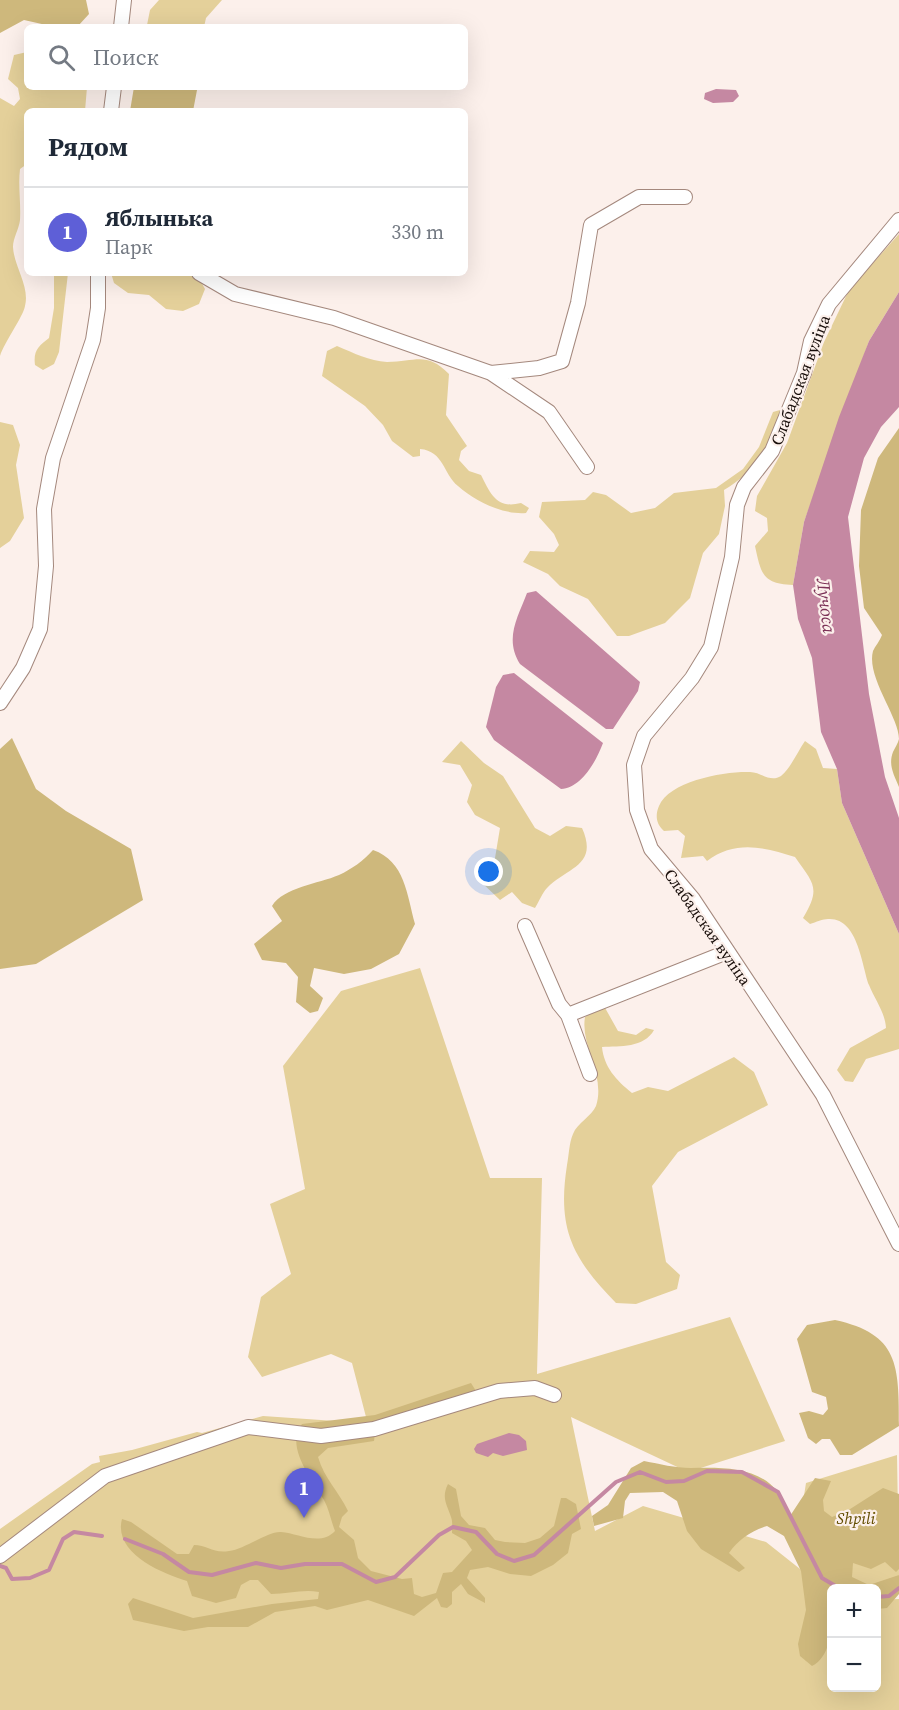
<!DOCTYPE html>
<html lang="ru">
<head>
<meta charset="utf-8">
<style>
	:root { --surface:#fff; --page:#f6f6f7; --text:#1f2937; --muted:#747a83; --line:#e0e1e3; --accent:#5e5fd7 }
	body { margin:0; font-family:"Source Serif 4",serif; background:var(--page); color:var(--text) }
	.controls { position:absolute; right:18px; bottom:18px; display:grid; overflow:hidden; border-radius:9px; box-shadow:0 6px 24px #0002 }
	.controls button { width:54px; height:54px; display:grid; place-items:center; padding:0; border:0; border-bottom:2px solid var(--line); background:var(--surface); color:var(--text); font:30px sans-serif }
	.you { position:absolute; left:489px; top:872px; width:21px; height:21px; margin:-15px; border:4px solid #fff; border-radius:50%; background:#1a73e8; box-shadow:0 0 0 9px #1a73e833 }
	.badge { display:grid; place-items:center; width:39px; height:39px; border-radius:50%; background:var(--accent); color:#fff; font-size:20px; font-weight:700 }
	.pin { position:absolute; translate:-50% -50px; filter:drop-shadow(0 2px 3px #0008) }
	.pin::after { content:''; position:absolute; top:32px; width:21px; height:18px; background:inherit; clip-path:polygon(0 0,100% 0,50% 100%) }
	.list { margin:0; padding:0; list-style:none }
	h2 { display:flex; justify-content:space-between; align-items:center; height:78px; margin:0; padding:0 24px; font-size:26px }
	h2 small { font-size:20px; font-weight:400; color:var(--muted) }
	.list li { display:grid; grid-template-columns:39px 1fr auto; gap:18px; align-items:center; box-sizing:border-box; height:90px; padding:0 24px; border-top:2px solid var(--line) }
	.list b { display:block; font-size:22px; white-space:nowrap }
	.list p { margin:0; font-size:20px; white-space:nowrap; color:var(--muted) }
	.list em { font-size:20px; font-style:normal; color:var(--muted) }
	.icon { flex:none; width:33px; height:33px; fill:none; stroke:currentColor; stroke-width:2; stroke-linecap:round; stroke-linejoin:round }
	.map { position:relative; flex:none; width:899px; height:1710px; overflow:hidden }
	.search { position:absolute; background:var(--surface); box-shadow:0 6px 24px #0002; left:24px; top:24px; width:444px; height:66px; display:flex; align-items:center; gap:15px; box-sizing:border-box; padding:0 21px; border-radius:9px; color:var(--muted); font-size:22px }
	.panel { position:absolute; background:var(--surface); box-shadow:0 6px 24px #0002; left:24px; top:108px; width:444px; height:168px; border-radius:9px }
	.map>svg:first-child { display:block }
	.green { fill:#e4d09a }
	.forest { fill:#ceb87c }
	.water { fill:#c588a2 }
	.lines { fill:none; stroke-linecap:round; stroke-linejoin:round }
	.stream { stroke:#c588a2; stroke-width:4 }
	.minor-casing { stroke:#a4887d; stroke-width:16 }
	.minor { stroke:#fff; stroke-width:14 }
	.labels { text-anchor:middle; stroke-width:4.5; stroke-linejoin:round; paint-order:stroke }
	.street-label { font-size:16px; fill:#170d09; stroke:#fcf0eb }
	.park-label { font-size:16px; font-style:italic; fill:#634d00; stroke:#fcf0eb }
	.water-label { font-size:18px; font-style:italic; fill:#7d3358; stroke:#fcf0eb }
</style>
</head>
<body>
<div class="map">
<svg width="899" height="1710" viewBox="0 0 899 1710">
	<rect width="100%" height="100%" fill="#fcf0eb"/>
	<path class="green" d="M 159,0 L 222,0 L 206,18 L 204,27 L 147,25 L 150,10 Z
		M 27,52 L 27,87 L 87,87 L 85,111 L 27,111 L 27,164 L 20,169 C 18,186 21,203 20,220 C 19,229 13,238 13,247 C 14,267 30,286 25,306 C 23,317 5,341 0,356 L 0,98 L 14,106 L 20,99 L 18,88 L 8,79 L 14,55 Z
		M 899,234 L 899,292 L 869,341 L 804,522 L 793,585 C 762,584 761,573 755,546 L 768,531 L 767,518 L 755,511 L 757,496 L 787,443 L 824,342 L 849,290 Z
		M 54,273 L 68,273 L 59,352 L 54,364 L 43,370 L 35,365 C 33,350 39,346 49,338 L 54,308 Z
		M 111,273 L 190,273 L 199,278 L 205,289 L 199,304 L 183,311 L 166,309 L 149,295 L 128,293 L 114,283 Z
		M 337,346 C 354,353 369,361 387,362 C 416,362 426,351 449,374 L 446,415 L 467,446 L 461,451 L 459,460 L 469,471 L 481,475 C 491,495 497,509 521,503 L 529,508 L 526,513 C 503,515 475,501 458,486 C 443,474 444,451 420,449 L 420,456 L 413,457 L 392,441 L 383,425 L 365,406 L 322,376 L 327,351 Z
		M 780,410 C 776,443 752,474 724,490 L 725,506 L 719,534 L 703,553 L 690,598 L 665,623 L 629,636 L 617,636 L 588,599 L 560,586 L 548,574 L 523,562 L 530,551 L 554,552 L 559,545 L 554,534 L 539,517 L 542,502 L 585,500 L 593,492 L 606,495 L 631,513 L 655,508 L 674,493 L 716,488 L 743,469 L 759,447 L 773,412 Z
		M 0,422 L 13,425 L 20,445 L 16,465 L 24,518 L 10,541 L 0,548 Z
		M 461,741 L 484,763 L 503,776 L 535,828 L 550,836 L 566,826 L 582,828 C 599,866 567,867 547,888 C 542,893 539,902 535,908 L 522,903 L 512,892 L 500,900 L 480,881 L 480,870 L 494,864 L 500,828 L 475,815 L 467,802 L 472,785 L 460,765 L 442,762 Z
		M 805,741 L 816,749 L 823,768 L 837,769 L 842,803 L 899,934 L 899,1049 L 866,1059 L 853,1082 L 845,1081 L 837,1070 L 850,1048 L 886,1028 C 885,1012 875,1000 869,985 C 862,966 858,917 828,919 C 823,919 816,922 810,924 L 803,918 C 821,888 814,884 795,857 C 764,847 735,840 707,861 L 703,856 L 681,858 L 685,836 L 678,830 L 664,831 C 656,824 655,815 659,806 C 669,781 725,771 750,772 C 761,772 770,783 781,776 C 790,769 798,751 805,741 Z
		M 420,968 L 490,1178 L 542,1178 L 537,1374 L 730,1317 L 785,1441 L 688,1472 L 571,1417 L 595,1531 L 643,1506 L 766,1542 L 819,1584 L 831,1589 L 832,1688 L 876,1688 L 877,1600 L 899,1599 L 899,1710 L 0,1710 L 0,1529 L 92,1464 L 100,1462 L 99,1456 L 132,1450 L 197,1432 L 202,1433 L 263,1416 L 350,1422 L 366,1417 L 352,1363 L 331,1354 L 262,1377 L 248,1357 L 261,1297 L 291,1274 L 270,1204 L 305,1189 L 283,1066 L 341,991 Z
		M 604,1006 L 618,1031 L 636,1035 L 646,1028 L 654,1030 C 644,1048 620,1046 602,1047 C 604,1067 616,1080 632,1093 L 648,1087 L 668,1091 L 734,1057 L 754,1072 L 768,1105 L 678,1152 L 652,1186 L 666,1262 L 680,1275 L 677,1289 L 636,1304 L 616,1303 C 572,1258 557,1229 567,1165 C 569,1155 569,1143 573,1134 C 577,1123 592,1116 596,1106 C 606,1075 580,1046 585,1017 Z
		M 897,1455 L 899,1575 L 886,1587 L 865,1587 L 843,1581 L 803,1502 L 806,1483 Z"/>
	<path class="forest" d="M 0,0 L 86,0 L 89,14 L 78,26 L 55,27 L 24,20 L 0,33 Z
		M 134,87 L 194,87 L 197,90 L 193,111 L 130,111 Z
		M 899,428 L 899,787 C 894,775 888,765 893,752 C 895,748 898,743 899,739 C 899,717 866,677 873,651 C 875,646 880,641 882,635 L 864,608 L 859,566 L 861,510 L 878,458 Z
		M 12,738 L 36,789 L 66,811 L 131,849 L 143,900 L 36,964 L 0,969 L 0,749 Z
		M 373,850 C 405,861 407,895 415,924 L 399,954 L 371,969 L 344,974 L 314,968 L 310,986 L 323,998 L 318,1011 L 310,1013 L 296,1002 L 298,977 L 286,963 L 262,960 L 254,944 L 282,921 L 272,906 C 284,887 318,884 339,875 C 352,869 363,861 373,850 Z
		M 835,1320 C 899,1334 899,1365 899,1426 L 852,1455 L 840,1455 L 830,1439 L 822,1439 L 816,1444 L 808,1438 L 799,1413 L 809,1411 L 823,1415 L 828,1409 L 826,1397 L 812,1392 L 797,1339 L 807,1325 Z
		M 471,1383 L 476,1391 L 375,1434 L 374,1441 L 328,1448 L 318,1457 C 324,1478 339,1492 348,1511 L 342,1517 L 339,1527 L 354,1540 L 358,1558 L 371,1571 L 402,1579 L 412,1578 L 414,1594 L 422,1597 L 436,1593 L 443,1573 L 452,1572 L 472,1550 L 466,1541 L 452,1533 C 452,1528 453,1522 451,1517 C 447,1504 441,1498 448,1484 L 456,1489 L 461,1516 L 469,1525 L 485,1528 L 495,1540 L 505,1542 L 525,1543 L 540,1538 L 554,1526 L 561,1498 L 566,1498 L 576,1504 L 581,1529 L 572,1534 L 568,1553 L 553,1565 L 531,1576 L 510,1574 L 488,1567 L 470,1570 L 467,1578 L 485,1598 L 485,1603 L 468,1594 L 461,1584 L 452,1592 L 452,1604 L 447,1608 L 441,1607 L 437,1598 L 414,1616 L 368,1600 L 327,1610 L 315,1606 L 275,1612 L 248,1627 L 208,1627 L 184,1631 L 133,1620 L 128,1604 L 133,1598 L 193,1618 L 272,1604 L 318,1599 L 319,1592 C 303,1589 288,1594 271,1594 L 258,1580 L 250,1580 L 241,1585 L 236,1598 L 216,1603 L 192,1596 L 187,1581 C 161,1573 113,1553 122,1519 L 131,1522 L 177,1554 L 189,1554 L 194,1545 C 207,1545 214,1554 229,1551 C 245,1549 268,1531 281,1532 C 298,1533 320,1547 335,1531 C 331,1521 329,1509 324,1500 C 313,1481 284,1446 302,1424 L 375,1415 Z
		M 644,1461 C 660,1464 675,1468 691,1468 C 733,1467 775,1467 790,1516 L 815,1478 L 831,1481 L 823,1500 L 824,1511 L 832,1517 L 847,1511 L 883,1488 L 899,1494 L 899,1569 L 896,1572 L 885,1562 L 871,1569 L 853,1563 L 852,1577 L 869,1585 L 899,1575 L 899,1594 L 887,1608 L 877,1609 L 876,1588 L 832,1588 C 832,1611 836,1654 812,1666 L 800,1656 L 798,1644 L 806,1610 L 801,1571 L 784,1536 L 767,1526 C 751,1531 738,1540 729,1553 L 745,1568 L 739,1572 L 701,1549 L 687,1531 L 677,1501 L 663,1492 L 630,1493 L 625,1501 L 623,1518 L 594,1526 L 592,1516 L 608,1505 L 631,1468 Z"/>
	<path class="water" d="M 716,89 L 736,90 L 739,96 L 733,102 L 713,103 L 704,99 L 705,93 Z
		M 899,292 L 899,407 L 881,427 L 864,458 L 848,517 L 869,694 L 885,777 L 899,818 L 899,934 L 842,803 L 837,769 L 821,732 L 812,658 L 798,619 L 793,585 L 804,522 L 839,417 L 869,341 Z
		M 536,591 L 640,682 L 638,691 L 613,729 L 606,729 L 520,664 C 504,639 518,617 527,593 Z
		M 514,673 L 603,743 C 596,762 581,788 561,789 L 494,740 L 486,727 L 496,687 L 503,675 Z
		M 509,1433 L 519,1435 L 526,1441 L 527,1450 L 503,1456 L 493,1453 L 488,1457 L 476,1453 L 474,1449 L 477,1444 Z"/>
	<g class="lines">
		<path class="stream" d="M 125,1539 L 163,1554 L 189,1572 L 212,1575 L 256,1563 L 281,1568 L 305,1564 L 342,1564 L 376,1582 L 395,1577 L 439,1535 L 453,1527 L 476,1532 L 497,1554 L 514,1561 L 534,1555 L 616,1482 L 640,1472 L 666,1482 L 684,1481 L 707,1471 L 742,1472 L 778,1492 L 822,1578 L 839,1588
			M 0,1566 L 6,1568 L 12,1579 L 30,1578 L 49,1570 L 63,1539 L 74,1532 L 102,1536
			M 876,1597 L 889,1596 L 899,1588"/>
		<defs>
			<path id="minor" d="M 121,27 L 124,0
				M 111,111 L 114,87
				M 899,220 L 829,304 L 811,341 L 804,373 L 772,451 L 744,487 L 737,505 L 732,557 L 711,647 L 692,678 L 644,736 L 634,765 L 637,810 L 651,849 L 693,899 L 823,1095 L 899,1244
				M 199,273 L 235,294 L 334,318 L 491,373
				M 587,467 L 549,412 L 491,373 L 539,368 L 562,361 L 578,303 L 591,225 L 639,197 L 685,197
				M 0,703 L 23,668 L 40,629 L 46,566 L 44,509 L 53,458 L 93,340 L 98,308 L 98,273
				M 525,926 L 559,1004 L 568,1015 L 590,1074
				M 568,1015 L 727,952
				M 0,1556 L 105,1476 L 248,1427 L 321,1436 L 374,1429 L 499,1391 L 535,1388 L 554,1395"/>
		</defs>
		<use href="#minor" class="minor-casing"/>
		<use href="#minor" class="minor"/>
	</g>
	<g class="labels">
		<g class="street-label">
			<text transform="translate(800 380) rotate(-69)" y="6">Слабадская вуліца</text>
			<text transform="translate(708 927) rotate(55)" y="6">Слабадская вуліца</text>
		</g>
		<g class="park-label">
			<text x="856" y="1524">Shpili</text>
		</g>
		<g class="water-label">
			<text transform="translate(826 606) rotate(83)" y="6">Лучоса</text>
		</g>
	</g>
</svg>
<div class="controls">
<button>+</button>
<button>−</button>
</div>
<div class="you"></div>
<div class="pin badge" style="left:304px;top:1518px">1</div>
<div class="search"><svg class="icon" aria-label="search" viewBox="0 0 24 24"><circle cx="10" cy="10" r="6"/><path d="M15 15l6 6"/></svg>Поиск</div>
<section class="panel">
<h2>Рядом<small></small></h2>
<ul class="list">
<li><span class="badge">1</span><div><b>Яблынька</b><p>Парк</p></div><em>330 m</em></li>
</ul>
</section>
</div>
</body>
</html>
